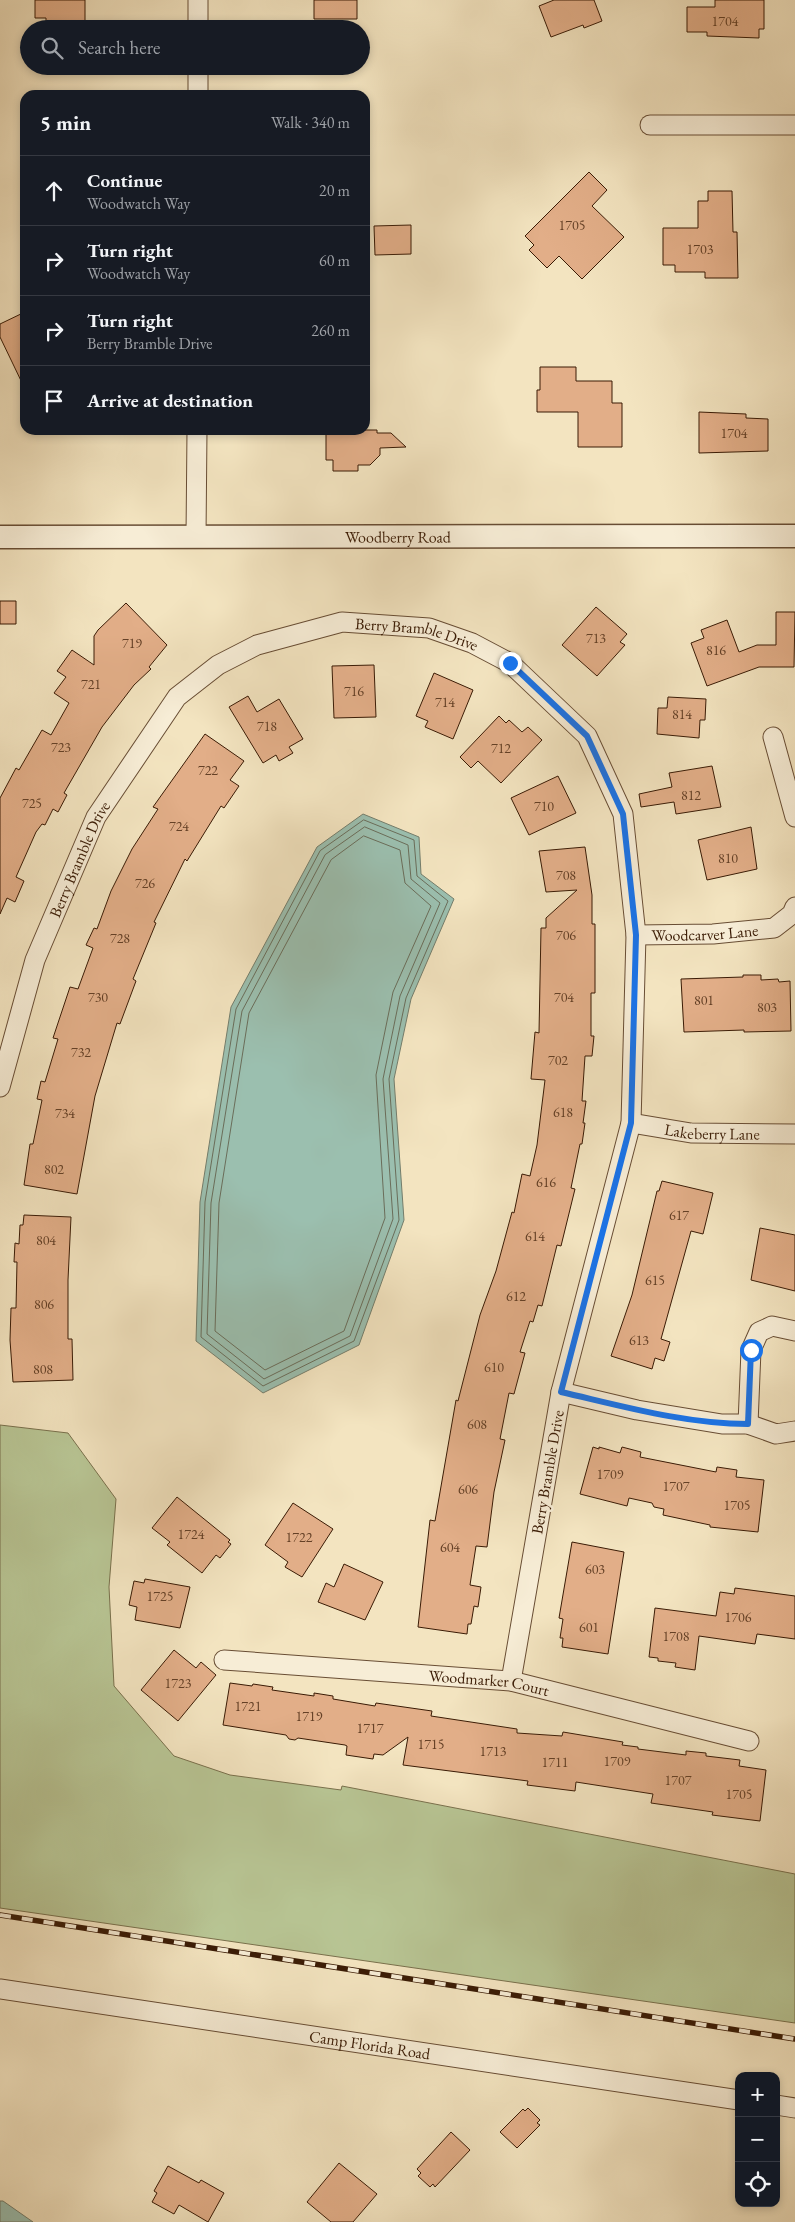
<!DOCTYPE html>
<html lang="en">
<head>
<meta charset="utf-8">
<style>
	:root { --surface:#171b24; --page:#242831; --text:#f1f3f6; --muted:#9ea1a6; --line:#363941 }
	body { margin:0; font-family:"EB Garamond",serif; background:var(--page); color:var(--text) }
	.controls { position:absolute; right:15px; bottom:15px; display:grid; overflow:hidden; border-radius:10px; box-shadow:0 2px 8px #0003 }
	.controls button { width:45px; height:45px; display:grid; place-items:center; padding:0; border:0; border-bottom:1px solid var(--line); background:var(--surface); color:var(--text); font:25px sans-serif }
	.stop { position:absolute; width:15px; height:15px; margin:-11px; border:4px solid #1a73e8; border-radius:50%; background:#fff }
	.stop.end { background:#1a73e8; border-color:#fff; box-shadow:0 1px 5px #0008 }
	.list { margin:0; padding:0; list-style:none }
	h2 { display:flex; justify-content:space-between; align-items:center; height:65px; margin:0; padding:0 20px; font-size:21px }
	h2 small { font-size:16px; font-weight:400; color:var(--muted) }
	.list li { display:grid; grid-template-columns:32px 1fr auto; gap:15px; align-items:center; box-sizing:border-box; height:70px; padding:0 20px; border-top:1px solid var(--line) }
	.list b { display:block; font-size:19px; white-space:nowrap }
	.list p { margin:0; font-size:16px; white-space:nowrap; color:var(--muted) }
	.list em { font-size:16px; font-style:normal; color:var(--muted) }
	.icon { flex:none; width:28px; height:28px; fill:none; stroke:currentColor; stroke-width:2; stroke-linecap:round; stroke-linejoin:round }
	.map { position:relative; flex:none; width:795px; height:2222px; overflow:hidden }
	.search { position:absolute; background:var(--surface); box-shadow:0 2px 8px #0003; left:20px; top:20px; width:350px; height:55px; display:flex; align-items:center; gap:12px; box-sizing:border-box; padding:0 18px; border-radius:28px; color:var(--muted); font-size:19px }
	.panel { position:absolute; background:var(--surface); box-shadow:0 2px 8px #0003; left:20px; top:90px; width:350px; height:345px; border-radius:15px }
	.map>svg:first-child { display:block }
	.green { fill:#b8c594; stroke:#79704c }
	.water { fill:#9bbfaf; stroke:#747d6b }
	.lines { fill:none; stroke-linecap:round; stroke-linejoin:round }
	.shore { stroke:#6a6d5a; stroke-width:1 }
	.building { fill:#e2ae88; stroke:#3a1b05 }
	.minor-casing { stroke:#684d34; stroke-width:21 }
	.tertiary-casing { stroke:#684d34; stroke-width:25 }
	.minor { stroke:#f7edd6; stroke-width:19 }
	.tertiary { stroke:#f7edd6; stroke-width:22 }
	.rail-casing { stroke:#3a1b05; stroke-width:5.5 }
	.rail { stroke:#f7edd6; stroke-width:4; stroke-dasharray:11; stroke-linecap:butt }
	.route { stroke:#1a73e8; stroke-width:6 }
	.labels { text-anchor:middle; stroke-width:5; stroke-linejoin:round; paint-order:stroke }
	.number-label { font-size:14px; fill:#644026 }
	.street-label { font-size:16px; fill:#3a1b05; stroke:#f7edd6 }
</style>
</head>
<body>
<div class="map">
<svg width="795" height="2222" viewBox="0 0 795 2222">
	<rect width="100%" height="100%" fill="#f3e4c0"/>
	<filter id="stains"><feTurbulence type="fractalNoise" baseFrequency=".004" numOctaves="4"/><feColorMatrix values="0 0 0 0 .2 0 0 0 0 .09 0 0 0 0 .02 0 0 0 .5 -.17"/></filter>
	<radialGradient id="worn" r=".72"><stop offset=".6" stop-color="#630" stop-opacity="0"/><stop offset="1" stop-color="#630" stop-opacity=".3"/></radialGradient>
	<path class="green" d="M 0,1425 L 68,1433 L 116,1499 L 109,1587 L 114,1686 L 174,1756 L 230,1775 L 341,1790 L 342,1786 L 795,1874 L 795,2023 L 0,1908 Z"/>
	<path class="water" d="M 363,814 L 419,837 L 421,874 L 454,899 L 411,999 L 394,1079 L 404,1220 L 359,1345 L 263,1393 L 196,1341 L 200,1202 L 231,1007 L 317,847 Z
		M 0,2201 L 3,2201 L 33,2222 L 0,2222 Z"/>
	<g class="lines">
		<path class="shore" d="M 364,820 L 414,840 L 417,876 L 448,901 L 406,998 L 389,1079 L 399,1220 L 354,1341 L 263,1386 L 201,1337 L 205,1202 L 236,1009 L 320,851 Z
			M 365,827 L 408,845 L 411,879 L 440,903 L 400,996 L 383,1079 L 393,1219 L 350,1336 L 264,1379 L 207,1334 L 211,1203 L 242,1011 L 325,855 Z
			M 364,836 L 400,850 L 405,883 L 431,906 L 393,992 L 376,1075 L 385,1218 L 344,1331 L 265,1370 L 215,1331 L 219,1203 L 249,1013 L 331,860 Z"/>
	</g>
	<path class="building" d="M 35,0 L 85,0 L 85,22 L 46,23 L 46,18 L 35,18 Z
		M 314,0 L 357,0 L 357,19 L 314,19 Z
		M 554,0 L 594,0 L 602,21 L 584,28 L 583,25 L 551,37 L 539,6 Z
		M 715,0 L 764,0 L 764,29 L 759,29 L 759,38 L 707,36 L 707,32 L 687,32 L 687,7 L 715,7 Z
		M 589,172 L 607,190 L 592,206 L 624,237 L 582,279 L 559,256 L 547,268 L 529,250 L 534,245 L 525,236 Z
		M 708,191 L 732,191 L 733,232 L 737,232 L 738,278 L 705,278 L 705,272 L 675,272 L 675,265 L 663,265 L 663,228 L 698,228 L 698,201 L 708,201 Z
		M 411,225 L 411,254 L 375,255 L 374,226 Z
		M 25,312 L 25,389 L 0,337 L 0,324 Z
		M 540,367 L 576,367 L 576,381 L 612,381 L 612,403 L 622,403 L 622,447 L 578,447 L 578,412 L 537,412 L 537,390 L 540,390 Z
		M 699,412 L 746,414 L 746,418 L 768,419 L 768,451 L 699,453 Z
		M 326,430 L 377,430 L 377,433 L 391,433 L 406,447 L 380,448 L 380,455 L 370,465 L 358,465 L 358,471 L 333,471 L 333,460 L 326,460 Z
		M 0,601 L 16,601 L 16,624 L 0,624 Z
		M 126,603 L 167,645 L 149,667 L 151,669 L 134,685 L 102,727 L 64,793 L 67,795 L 58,812 L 53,809 L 45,825 L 42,824 L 36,832 L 16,877 L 24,881 L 15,902 L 7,898 L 0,914 L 0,798 L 16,768 L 19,770 L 42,730 L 51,735 L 69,703 L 54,693 L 66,677 L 57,671 L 72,650 L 94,665 L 94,636 L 98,630 Z
		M 596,607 L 627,634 L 620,642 L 625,645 L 597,676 L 562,645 Z
		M 776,612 L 795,612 L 794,667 L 759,667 L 707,686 L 691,643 L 704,638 L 701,630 L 727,620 L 739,652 L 757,645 L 776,645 Z
		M 374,665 L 376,717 L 334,718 L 332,666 Z
		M 434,673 L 473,690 L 453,739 L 425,727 L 428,721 L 416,716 Z
		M 248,696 L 257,712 L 279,699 L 303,739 L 289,747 L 293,753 L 279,761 L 276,755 L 263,763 L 229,707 Z
		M 668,697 L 706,699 L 705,720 L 700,720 L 699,738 L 657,734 L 658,708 L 667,708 Z
		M 499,716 L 506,723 L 509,720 L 522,732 L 528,727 L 542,740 L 501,783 L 478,761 L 471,768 L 460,757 Z
		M 205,734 L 244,761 L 230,780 L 239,786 L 224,808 L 221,806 L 187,861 L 185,859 L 154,922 L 156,923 L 133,979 L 136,981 L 120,1024 L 117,1023 L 95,1096 L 77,1194 L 24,1185 L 30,1144 L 33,1144 L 42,1100 L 37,1099 L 41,1081 L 45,1082 L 58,1039 L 53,1038 L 70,987 L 78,989 L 93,948 L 86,945 L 94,928 L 97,929 L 111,891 L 132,849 L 158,809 L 153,807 Z
		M 712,766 L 721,807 L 676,814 L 674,802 L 641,807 L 639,794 L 672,787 L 669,773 Z
		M 558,776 L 576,813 L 529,835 L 511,798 Z
		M 751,827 L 757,869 L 707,880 L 698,840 Z
		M 585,847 L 592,895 L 592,924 L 595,924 L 595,993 L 591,993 L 591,1036 L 594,1036 L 592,1056 L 585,1056 L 582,1101 L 586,1101 L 583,1123 L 585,1123 L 582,1144 L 580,1144 L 571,1188 L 575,1189 L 561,1246 L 557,1245 L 542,1306 L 538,1305 L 533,1322 L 530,1321 L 520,1352 L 525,1353 L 514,1394 L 509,1393 L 500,1439 L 505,1440 L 494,1492 L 487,1547 L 476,1546 L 470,1585 L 481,1587 L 478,1607 L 474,1606 L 471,1624 L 468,1624 L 467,1634 L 418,1627 L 430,1520 L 435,1521 L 456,1400 L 458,1401 L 480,1315 L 496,1271 L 512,1212 L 514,1213 L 522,1174 L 530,1176 L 537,1145 L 545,1080 L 531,1079 L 535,1032 L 539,1033 L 541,928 L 546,928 L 546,918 L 577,890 L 546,892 L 539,851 Z
		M 743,975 L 761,975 L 761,980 L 778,979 L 779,982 L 790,981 L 791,1031 L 744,1032 L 744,1030 L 684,1032 L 681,979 L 743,977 Z
		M 662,1181 L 713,1193 L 703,1234 L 691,1231 L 661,1339 L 670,1342 L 664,1361 L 655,1358 L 652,1369 L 611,1356 L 632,1295 L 657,1191 L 659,1191 Z
		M 24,1215 L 71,1217 L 68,1280 L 68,1339 L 72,1339 L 73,1380 L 13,1382 L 10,1340 L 11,1308 L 16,1308 L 17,1262 L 14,1262 L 15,1243 L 19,1244 L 20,1225 L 23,1225 Z
		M 760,1228 L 795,1235 L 795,1291 L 751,1280 Z
		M 593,1447 L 599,1449 L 599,1447 L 620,1453 L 622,1447 L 641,1452 L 640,1457 L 716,1472 L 717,1467 L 737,1470 L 736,1477 L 764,1480 L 758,1532 L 710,1527 L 710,1525 L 663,1515 L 664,1509 L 654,1507 L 652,1503 L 629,1498 L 627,1506 L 580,1494 Z
		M 177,1497 L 230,1540 L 228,1542 L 231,1544 L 220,1558 L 216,1555 L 202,1573 L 167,1545 L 170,1542 L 152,1528 Z
		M 293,1503 L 333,1529 L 302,1577 L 285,1567 L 288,1562 L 265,1545 Z
		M 572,1542 L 624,1552 L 608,1654 L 562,1647 L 563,1638 L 560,1638 L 563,1619 L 559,1618 Z
		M 344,1564 L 383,1582 L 365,1620 L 318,1602 L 326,1583 L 334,1587 Z
		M 145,1579 L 190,1587 L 180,1628 L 135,1620 L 137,1607 L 129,1605 L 134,1581 L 144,1583 Z
		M 735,1588 L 795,1596 L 795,1639 L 757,1634 L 755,1644 L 699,1636 L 695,1670 L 675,1667 L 676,1663 L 658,1661 L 658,1658 L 649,1657 L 655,1608 L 716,1616 L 720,1592 L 734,1594 Z
		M 174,1650 L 196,1668 L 201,1662 L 216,1675 L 178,1721 L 141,1690 Z
		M 230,1683 L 252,1686 L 253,1684 L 273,1687 L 272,1690 L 314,1696 L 314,1693 L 333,1696 L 333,1699 L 375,1706 L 376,1703 L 432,1711 L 431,1716 L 517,1729 L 517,1733 L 562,1736 L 563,1732 L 623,1742 L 622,1745 L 638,1747 L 638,1749 L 686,1755 L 686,1751 L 706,1753 L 706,1756 L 740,1760 L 739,1766 L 766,1770 L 760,1821 L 712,1815 L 713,1812 L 651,1803 L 653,1794 L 576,1782 L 575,1791 L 527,1785 L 528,1781 L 403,1765 L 408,1737 L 383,1755 L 374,1754 L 373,1759 L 346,1755 L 347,1746 L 345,1745 L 298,1738 L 295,1740 L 289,1739 L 286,1735 L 223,1725 Z
		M 528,2108 L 540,2120 L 537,2123 L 540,2125 L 517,2148 L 500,2132 L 523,2109 L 525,2111 Z
		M 451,2132 L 470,2150 L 435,2187 L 433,2184 L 430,2187 L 418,2176 L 421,2173 L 417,2169 Z
		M 339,2163 L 377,2194 L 353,2222 L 331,2222 L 307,2202 Z
		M 168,2166 L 199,2183 L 201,2180 L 224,2193 L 208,2222 L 179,2205 L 174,2214 L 152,2202 L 157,2193 L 154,2191 Z"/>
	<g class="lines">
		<defs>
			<g id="minor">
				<path d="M 198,29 L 198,0"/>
				<path d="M 198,95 L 198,66"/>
				<path d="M 650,125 L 795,125"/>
				<path d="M 196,537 L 197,430"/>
				<path d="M 773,737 L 795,817"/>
				<path id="s1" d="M 636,935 L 713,934 L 774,928 L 792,914 L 795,907"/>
				<path id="s2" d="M 0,1087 L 35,960 L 96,817 L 177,697 L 218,665 L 257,645 L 342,622 L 429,628 L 472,643 L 510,663 L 587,736 L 623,814 L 636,935 L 631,1123 L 561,1392 L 511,1681"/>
				<path id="s3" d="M 631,1123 L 691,1133 L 795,1134"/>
				<path d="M 561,1392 L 637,1410 L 722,1424 L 748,1424 L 776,1434 L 795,1431"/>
				<path d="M 748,1424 L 751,1350 L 759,1332 L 772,1326 L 795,1331"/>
				<path id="s4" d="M 224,1660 L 511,1681 L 749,1741"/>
				<path id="s5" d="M 0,1989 L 739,2100"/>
				<path d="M 776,2105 L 795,2108"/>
			</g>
			<g id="tertiary">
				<path id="s6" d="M 0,537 L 795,536"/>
			</g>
		</defs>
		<use href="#minor" class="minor-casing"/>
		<use href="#tertiary" class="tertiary-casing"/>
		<use href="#minor" class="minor"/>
		<use href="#tertiary" class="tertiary"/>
		<defs>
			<path id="rail" d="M 0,1915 L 795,2039"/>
		</defs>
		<use href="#rail" class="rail-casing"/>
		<use href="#rail" class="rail"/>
	</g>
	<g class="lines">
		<path class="route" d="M 510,663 L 587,736 L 623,814 L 636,935 L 631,1123 L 561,1392 C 622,1406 685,1424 748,1424 L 751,1350"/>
	</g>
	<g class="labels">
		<g class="number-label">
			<text x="725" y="26">1704</text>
			<text x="572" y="230">1705</text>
			<text x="700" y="254">1703</text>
			<text x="734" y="438">1704</text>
			<text x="596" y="643">713</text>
			<text x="132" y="648">719</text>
			<text x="716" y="655">816</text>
			<text x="91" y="689">721</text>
			<text x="354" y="696">716</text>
			<text x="445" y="707">714</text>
			<text x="682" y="719">814</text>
			<text x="267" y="731">718</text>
			<text x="61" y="752">723</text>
			<text x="501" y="753">712</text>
			<text x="208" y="775">722</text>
			<text x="691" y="800">812</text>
			<text x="32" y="808">725</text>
			<text x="544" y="811">710</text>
			<text x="179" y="831">724</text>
			<text x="728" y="863">810</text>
			<text x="566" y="880">708</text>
			<text x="145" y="888">726</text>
			<text x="566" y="940">706</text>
			<text x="120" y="943">728</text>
			<text x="98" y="1002">730</text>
			<text x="564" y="1002">704</text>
			<text x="704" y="1005">801</text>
			<text x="767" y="1012">803</text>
			<text x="81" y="1057">732</text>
			<text x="558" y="1065">702</text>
			<text x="563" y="1117">618</text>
			<text x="65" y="1118">734</text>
			<text x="54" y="1174">802</text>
			<text x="546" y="1187">616</text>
			<text x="679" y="1220">617</text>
			<text x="535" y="1241">614</text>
			<text x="46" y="1245">804</text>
			<text x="655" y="1285">615</text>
			<text x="516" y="1301">612</text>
			<text x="44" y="1309">806</text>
			<text x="639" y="1345">613</text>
			<text x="494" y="1372">610</text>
			<text x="43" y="1374">808</text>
			<text x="477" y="1429">608</text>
			<text x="610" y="1479">1709</text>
			<text x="676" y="1491">1707</text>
			<text x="468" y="1494">606</text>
			<text x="737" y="1510">1705</text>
			<text x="191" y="1539">1724</text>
			<text x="299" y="1542">1722</text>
			<text x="450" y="1552">604</text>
			<text x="595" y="1574">603</text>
			<text x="160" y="1601">1725</text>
			<text x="738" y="1622">1706</text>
			<text x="589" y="1632">601</text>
			<text x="676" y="1641">1708</text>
			<text x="178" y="1688">1723</text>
			<text x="248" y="1711">1721</text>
			<text x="309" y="1721">1719</text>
			<text x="370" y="1733">1717</text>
			<text x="431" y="1749">1715</text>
			<text x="493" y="1756">1713</text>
			<text x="617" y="1766">1709</text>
			<text x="555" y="1767">1711</text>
			<text x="678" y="1785">1707</text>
			<text x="739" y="1799">1705</text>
		</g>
		<g class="street-label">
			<text dy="6" stroke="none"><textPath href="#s6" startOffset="398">Woodberry Road</textPath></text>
			<text dy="6" stroke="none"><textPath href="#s2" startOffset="692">Berry Bramble Drive</textPath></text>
			<text dy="6" stroke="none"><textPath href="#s2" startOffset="242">Berry Bramble Drive</textPath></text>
			<text dy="6" stroke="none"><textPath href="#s1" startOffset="69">Woodcarver Lane</textPath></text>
			<text dy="6" stroke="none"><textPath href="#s3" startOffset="82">Lakeberry Lane</textPath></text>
			<text transform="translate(547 1472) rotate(-80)" y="6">Berry Bramble Drive</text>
			<text dy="6" stroke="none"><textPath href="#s4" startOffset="266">Woodmarker Court</textPath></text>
			<text dy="6" stroke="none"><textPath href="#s5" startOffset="374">Camp Florida Road</textPath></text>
		</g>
	</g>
	<rect width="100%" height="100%" filter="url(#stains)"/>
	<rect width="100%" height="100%" fill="url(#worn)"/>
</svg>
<div class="controls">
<button>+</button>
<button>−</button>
<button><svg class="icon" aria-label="locate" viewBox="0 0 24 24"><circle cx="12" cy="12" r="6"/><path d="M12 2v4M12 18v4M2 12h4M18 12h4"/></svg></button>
</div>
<div class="stop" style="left:751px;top:1350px"></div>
<div class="stop end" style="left:510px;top:663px"></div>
<div class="search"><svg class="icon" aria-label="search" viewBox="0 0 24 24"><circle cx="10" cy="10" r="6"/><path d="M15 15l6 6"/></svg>Search here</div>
<section class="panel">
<h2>5 min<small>Walk · 340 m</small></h2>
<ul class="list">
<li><svg class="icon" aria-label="ahead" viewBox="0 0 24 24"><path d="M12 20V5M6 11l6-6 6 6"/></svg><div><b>Continue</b><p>Woodwatch Way</p></div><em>20 m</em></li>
<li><svg class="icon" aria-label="right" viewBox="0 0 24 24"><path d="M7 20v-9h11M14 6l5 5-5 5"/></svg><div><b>Turn right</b><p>Woodwatch Way</p></div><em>60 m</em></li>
<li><svg class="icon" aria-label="right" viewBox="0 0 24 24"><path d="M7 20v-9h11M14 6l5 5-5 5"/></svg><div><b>Turn right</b><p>Berry Bramble Drive</p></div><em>260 m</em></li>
<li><svg class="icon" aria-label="arrive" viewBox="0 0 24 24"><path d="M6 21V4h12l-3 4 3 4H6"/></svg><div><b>Arrive at destination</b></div></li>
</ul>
</section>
</div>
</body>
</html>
